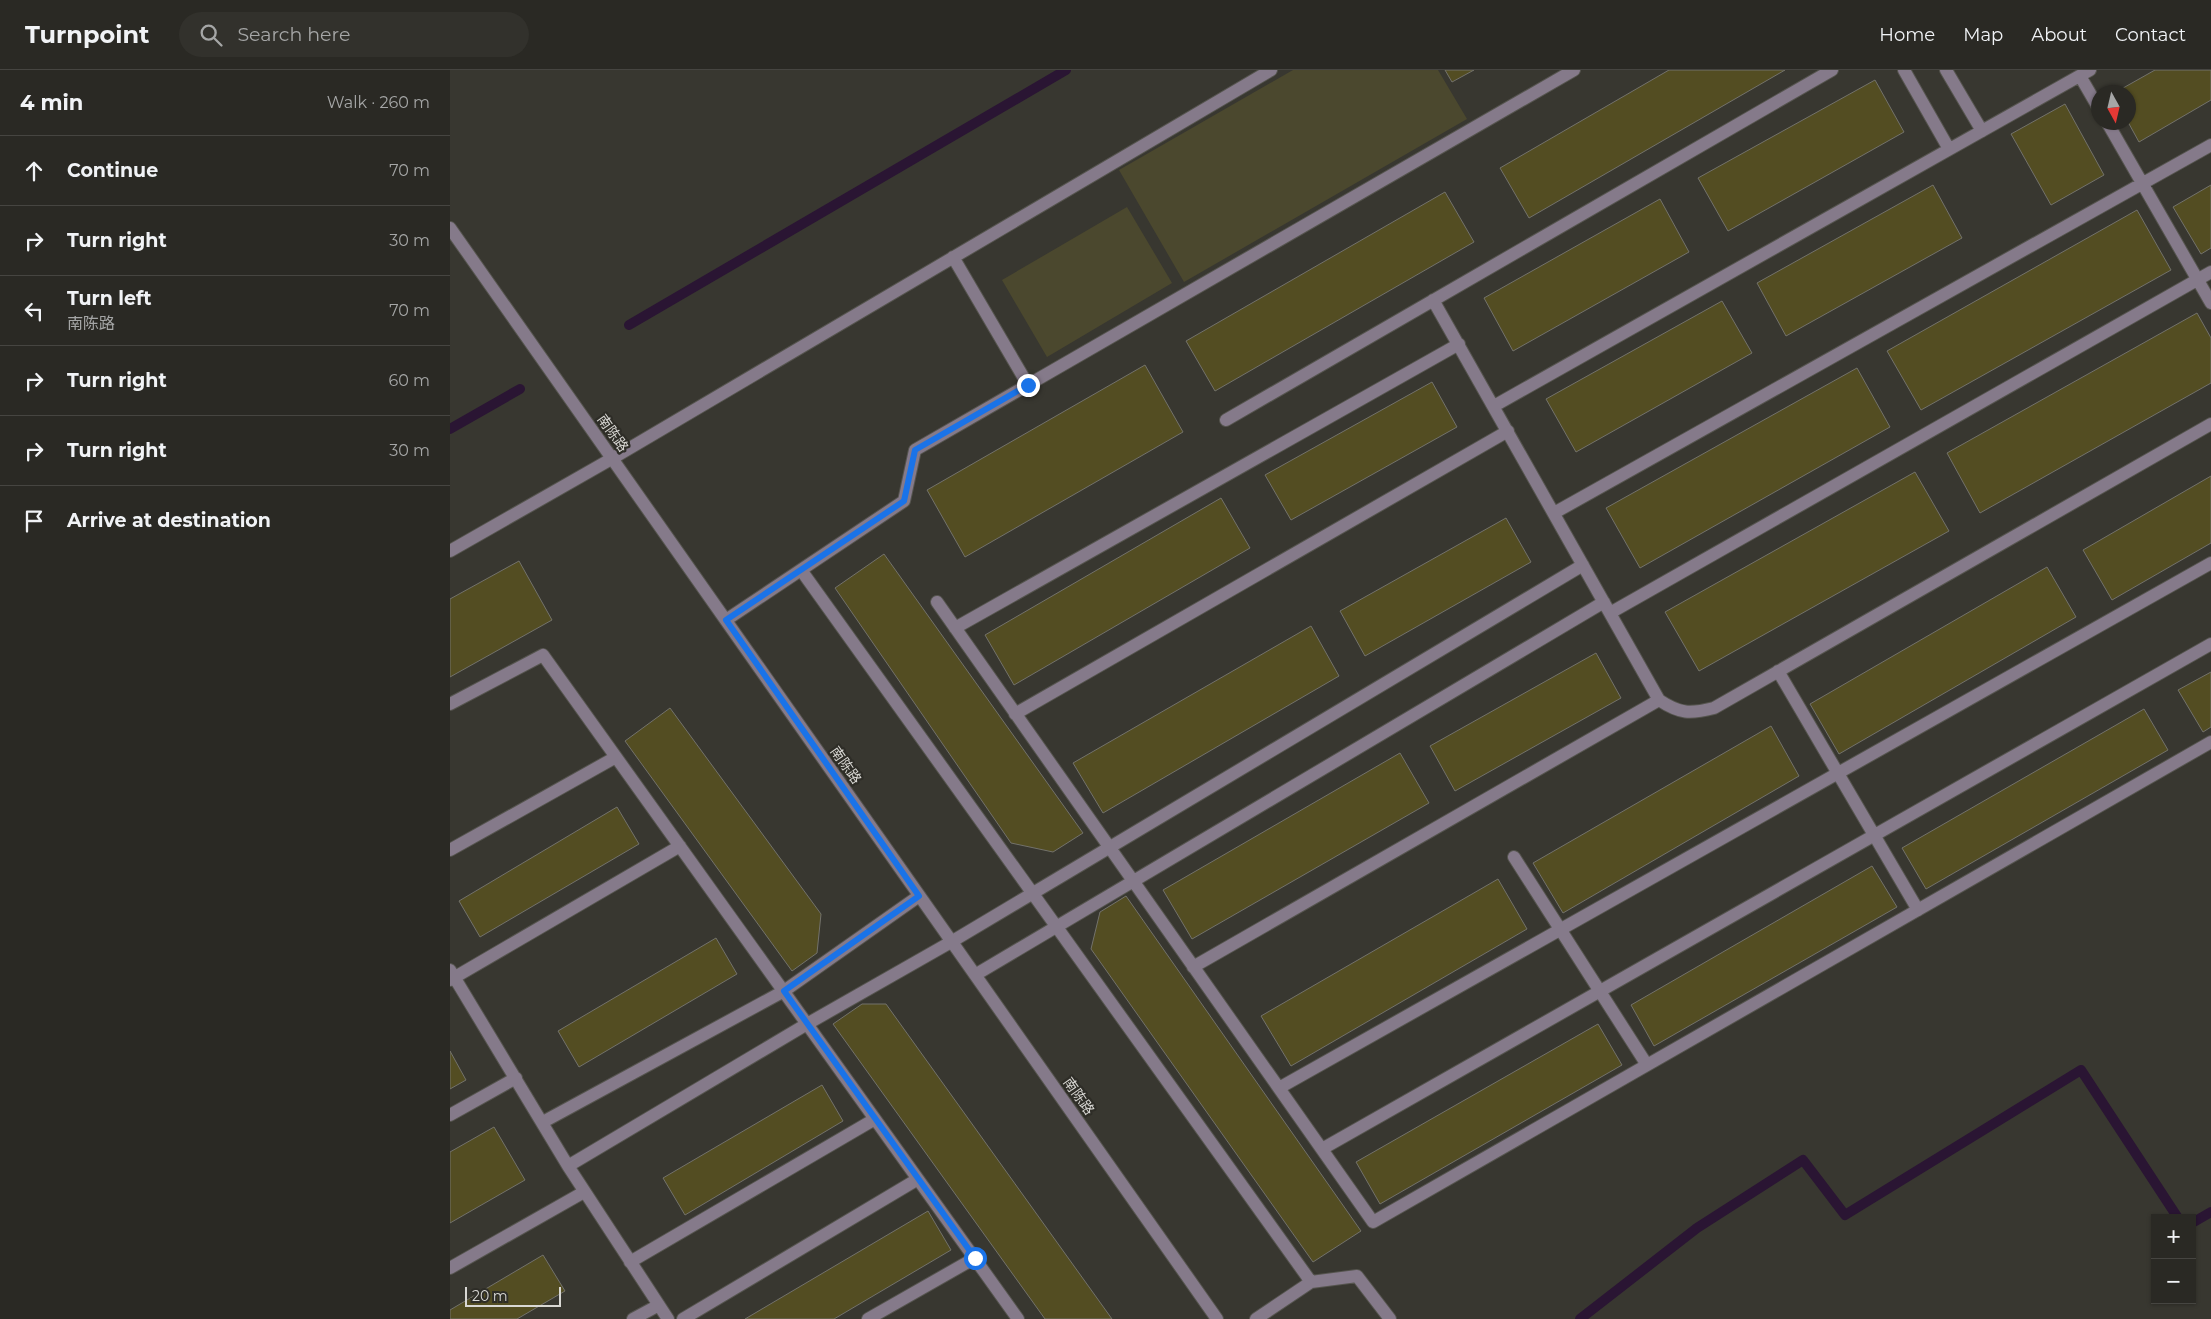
<!DOCTYPE html>
<html lang="en">
<head>
<meta charset="utf-8">
<style>
	:root { --surface:#2a2924; --page:#32312c; --text:#f1f3f6; --muted:#a5a6a6; --line:#464541 }
	body { margin:0; font-family:Montserrat,"Noto Sans SC",sans-serif; background:var(--page); color:var(--text) }
	.controls { position:absolute; right:15px; bottom:15px; display:grid; overflow:hidden; border-radius:0px; box-shadow:0 1px 4px #0004 }
	.controls button { width:45px; height:45px; display:grid; place-items:center; padding:0; border:0; border-bottom:1px solid var(--line); background:var(--surface); color:var(--text); font:25px sans-serif }
	.compass { position:absolute; left:1641px; top:15px; width:45px; height:45px; border-radius:50%; background:var(--surface); box-shadow:0 1px 4px #0004; rotate:172deg }
	.scale { position:absolute; left:15px; bottom:12px; width:96px; box-sizing:border-box; padding-left:5px; border:2px solid #d9d8d4; border-top:0; font-size:14px; line-height:18px; white-space:nowrap; color:#d9d8d4; -webkit-text-stroke:4px #2e2d27; paint-order:stroke }
	.stop { position:absolute; width:15px; height:15px; margin:-11px; border:4px solid #1a73e8; border-radius:50%; background:#fff }
	.stop.end { background:#1a73e8; border-color:#fff; box-shadow:0 1px 5px #0008 }
	.list { margin:0; padding:0; list-style:none }
	h2 { display:flex; justify-content:space-between; align-items:center; height:65px; margin:0; padding:0 20px; font-size:21px }
	h2 small { font-size:16px; font-weight:400; color:var(--muted) }
	.list li { display:grid; grid-template-columns:32px 1fr auto; gap:15px; align-items:center; box-sizing:border-box; height:70px; padding:0 20px; border-top:1px solid var(--line) }
	.list b { display:block; font-size:19px; white-space:nowrap }
	.list p { margin:0; font-size:16px; white-space:nowrap; color:var(--muted) }
	.list em { font-size:16px; font-style:normal; color:var(--muted) }
	.icon { flex:none; width:28px; height:28px; fill:none; stroke:currentColor; stroke-width:2; stroke-linecap:round; stroke-linejoin:round }
	.map { position:relative; flex:none; width:1761px; height:1249px; overflow:hidden }
	header { display:flex; align-items:center; gap:30px; box-sizing:border-box; height:70px; padding:0 25px; background:var(--surface); border-bottom:1px solid var(--line) }
	header strong { font-size:24px }
	nav { display:flex; gap:28px; margin-inline-start:auto; font-size:18px }
	.search { width:350px; height:45px; background:var(--page); display:flex; align-items:center; gap:12px; box-sizing:border-box; padding:0 18px; border-radius:28px; color:var(--muted); font-size:19px }
	main { display:flex }
	aside { flex:1; background:var(--surface) }
	.map>svg:first-child { display:block }
	.green { fill:#4b482e }
	.lines { fill:none; stroke-linecap:round; stroke-linejoin:round }
	.stream { stroke:#2a1533; stroke-width:10 }
	.building { fill:#534d22; stroke:#73726b }
	.minor-casing { stroke:#55544e; stroke-width:14 }
	.minor { stroke:#857a8a; stroke-width:12 }
	.route { stroke:#1a73e8; stroke-width:6 }
	.labels { text-anchor:middle; stroke-width:4.5; stroke-linejoin:round; paint-order:stroke }
	.street-label { font-size:14px; fill:#d9d8d4; stroke:#2e2d27 }
</style>
</head>
<body>
<header>
<strong>Turnpoint</strong>
<div class="search"><svg class="icon" aria-label="search" viewBox="0 0 24 24"><circle cx="10" cy="10" r="6"/><path d="M15 15l6 6"/></svg>Search here</div>
<nav><a>Home</a><a>Map</a><a>About</a><a>Contact</a></nav>
</header>
<main>
<aside>
<h2>4 min<small>Walk · 260 m</small></h2>
<ul class="list">
<li><svg class="icon" aria-label="ahead" viewBox="0 0 24 24"><path d="M12 20V5M6 11l6-6 6 6"/></svg><div><b>Continue</b></div><em>70 m</em></li>
<li><svg class="icon" aria-label="right" viewBox="0 0 24 24"><path d="M7 20v-9h11M14 6l5 5-5 5"/></svg><div><b>Turn right</b></div><em>30 m</em></li>
<li><svg class="icon" aria-label="left" viewBox="0 0 24 24"><path d="M17 20v-9H6M10 6l-5 5 5 5"/></svg><div><b>Turn left</b><p>南陈路</p></div><em>70 m</em></li>
<li><svg class="icon" aria-label="right" viewBox="0 0 24 24"><path d="M7 20v-9h11M14 6l5 5-5 5"/></svg><div><b>Turn right</b></div><em>60 m</em></li>
<li><svg class="icon" aria-label="right" viewBox="0 0 24 24"><path d="M7 20v-9h11M14 6l5 5-5 5"/></svg><div><b>Turn right</b></div><em>30 m</em></li>
<li><svg class="icon" aria-label="arrive" viewBox="0 0 24 24"><path d="M6 21V4h12l-3 4 3 4H6"/></svg><div><b>Arrive at destination</b></div></li>
</ul>
</aside>
<div class="map">
<svg width="1761" height="1249" viewBox="0 0 1761 1249">
	<rect width="100%" height="100%" fill="#383730"/>
	<path class="green" d="M 843,0 L 988,0 L 1017,49 L 734,212 L 669,100 Z
		M 677,137 L 722,213 L 597,287 L 552,210 Z"/>
	<g class="lines">
		<path class="stream" d="M 179,255 L 616,0
			M 0,359 L 70,319
			M 1742,1153 L 1761,1142
			M 1130,1249 L 1247,1158 L 1353,1090 L 1395,1145 L 1631,1000 L 1728,1148"/>
	</g>
	<path class="building" d="M 995,0 L 1024,0 L 1002,12 Z
		M 1219,0 L 1335,0 L 1079,148 L 1050,98 Z
		M 1705,0 L 1761,0 L 1761,30 L 1689,72 L 1678,52 L 1678,22 L 1666,22 Z
		M 1425,10 L 1454,62 L 1278,161 L 1248,108 Z
		M 1615,34 L 1654,105 L 1601,135 L 1561,64 Z
		M 1483,115 L 1512,168 L 1336,266 L 1307,213 Z
		M 1761,115 L 1761,178 L 1751,184 L 1723,137 Z
		M 995,122 L 1024,172 L 765,321 L 736,271 Z
		M 1210,129 L 1239,182 L 1063,281 L 1034,228 Z
		M 1687,140 L 1721,200 L 1471,340 L 1437,281 Z
		M 1272,231 L 1302,283 L 1126,382 L 1096,329 Z
		M 1747,243 L 1761,268 L 1761,313 L 1530,443 L 1497,383 Z
		M 695,295 L 733,362 L 515,487 L 477,420 Z
		M 1407,298 L 1440,357 L 1190,498 L 1156,438 Z
		M 982,312 L 1007,357 L 841,450 L 815,405 Z
		M 1465,402 L 1499,461 L 1249,601 L 1215,542 Z
		M 1761,406 L 1761,473 L 1662,530 L 1633,480 Z
		M 771,428 L 800,478 L 564,615 L 535,565 Z
		M 1056,448 L 1081,492 L 915,586 L 890,541 Z
		M 434,484 L 633,763 L 603,782 L 561,773 L 385,518 Z
		M 69,491 L 102,550 L 0,607 L 0,529 Z
		M 1597,497 L 1626,547 L 1389,684 L 1360,634 Z
		M 861,556 L 889,606 L 653,743 L 623,693 Z
		M 1146,583 L 1171,628 L 1005,721 L 980,676 Z
		M 1761,602 L 1761,657 L 1753,662 L 1728,620 Z
		M 220,638 L 371,844 L 367,883 L 342,901 L 175,671 Z
		M 1694,639 L 1718,680 L 1476,819 L 1452,778 Z
		M 1321,656 L 1349,706 L 1113,843 L 1083,793 Z
		M 950,683 L 979,733 L 742,869 L 713,820 Z
		M 167,737 L 189,774 L 30,867 L 9,831 Z
		M 1422,796 L 1447,837 L 1204,976 L 1181,935 Z
		M 1048,809 L 1077,859 L 841,996 L 811,946 Z
		M 676,826 L 911,1161 L 863,1192 L 641,879 L 650,842 Z
		M 266,868 L 287,904 L 129,997 L 108,961 Z
		M 412,934 L 436,934 L 662,1249 L 595,1249 L 383,954 Z
		M 1148,954 L 1172,995 L 930,1134 L 906,1092 Z
		M 0,981 L 16,1010 L 0,1019 Z
		M 372,1015 L 393,1051 L 235,1145 L 213,1108 Z
		M 44,1057 L 75,1110 L 0,1153 L 0,1082 Z
		M 478,1141 L 501,1180 L 384,1249 L 295,1249 Z
		M 93,1185 L 115,1221 L 67,1249 L 0,1249 L 0,1240 Z"/>
	<g class="lines">
		<defs>
			<path id="minor" d="M 1454,0 L 1499,79
				M 1496,0 L 1532,61
				M 1630,6 L 1648,37
				M 1657,52 L 1761,233
				M 0,158 L 767,1249
				M 503,187 L 578,315
				M 983,230 L 1209,630 C 1230,644 1240,644 1264,638 L 1761,354
				M 1044,336 L 1640,0
				M 776,350 L 1382,0
				M 1104,443 L 1761,75
				M 0,481 L 163,388 L 821,0
				M 351,500 L 861,1212 L 806,1249
				M 487,532 L 923,1152 L 1761,672
				M 1160,543 L 1761,202
				M 276,550 L 454,431 L 465,380 L 1124,0
				M 505,558 L 1009,274
				M 1328,601 L 1468,840
				M 0,634 L 93,585 L 568,1249
				M 565,644 L 1058,361
				M 0,780 L 166,687
				M 1064,787 L 1197,995
				M 743,897 L 1209,630
				M 0,900 L 118,1096 L 218,1249
				M 525,905 L 1154,532
				M 0,910 L 230,776
				M 829,1018 L 1761,493
				M 0,1045 L 66,1008
				M 93,1052 L 334,921 L 469,826
				M 872,1079 L 1761,574
				M 118,1096 L 357,954 L 501,872 L 1133,495
				M 180,1192 L 425,1049
				M 0,1198 L 134,1122
				M 861,1212 L 907,1206 L 940,1249
				M 183,1249 L 209,1235
				M 233,1249 L 468,1109
				M 418,1249 L 525,1188"/>
		</defs>
		<use href="#minor" class="minor-casing"/>
		<use href="#minor" class="minor"/>
	</g>
	<g class="lines">
		<path class="route" d="M 525,1188 L 334,921 L 469,826 L 276,550 L 454,431 L 465,380 L 578,315"/>
	</g>
	<g class="labels">
		<g class="street-label">
			<text transform="translate(163 363) rotate(55)" y="5">南陈路</text>
			<text transform="translate(396 695) rotate(55)" y="5">南陈路</text>
			<text transform="translate(629 1026) rotate(55)" y="5">南陈路</text>
		</g>
	</g>
</svg>
<div class="controls">
<button>+</button>
<button>−</button>
</div>
<svg class="compass" viewBox="-18 -18 36 36"><path d="M0-13l5 13h-10z" fill="#e53935"/><path d="M0 13l5-13h-10z" fill="#a5a6a6"/></svg>
<div class="scale">20 m</div>
<div class="stop" style="left:525px;top:1188px"></div>
<div class="stop end" style="left:578px;top:315px"></div>
</div>
</main>
</body>
</html>
